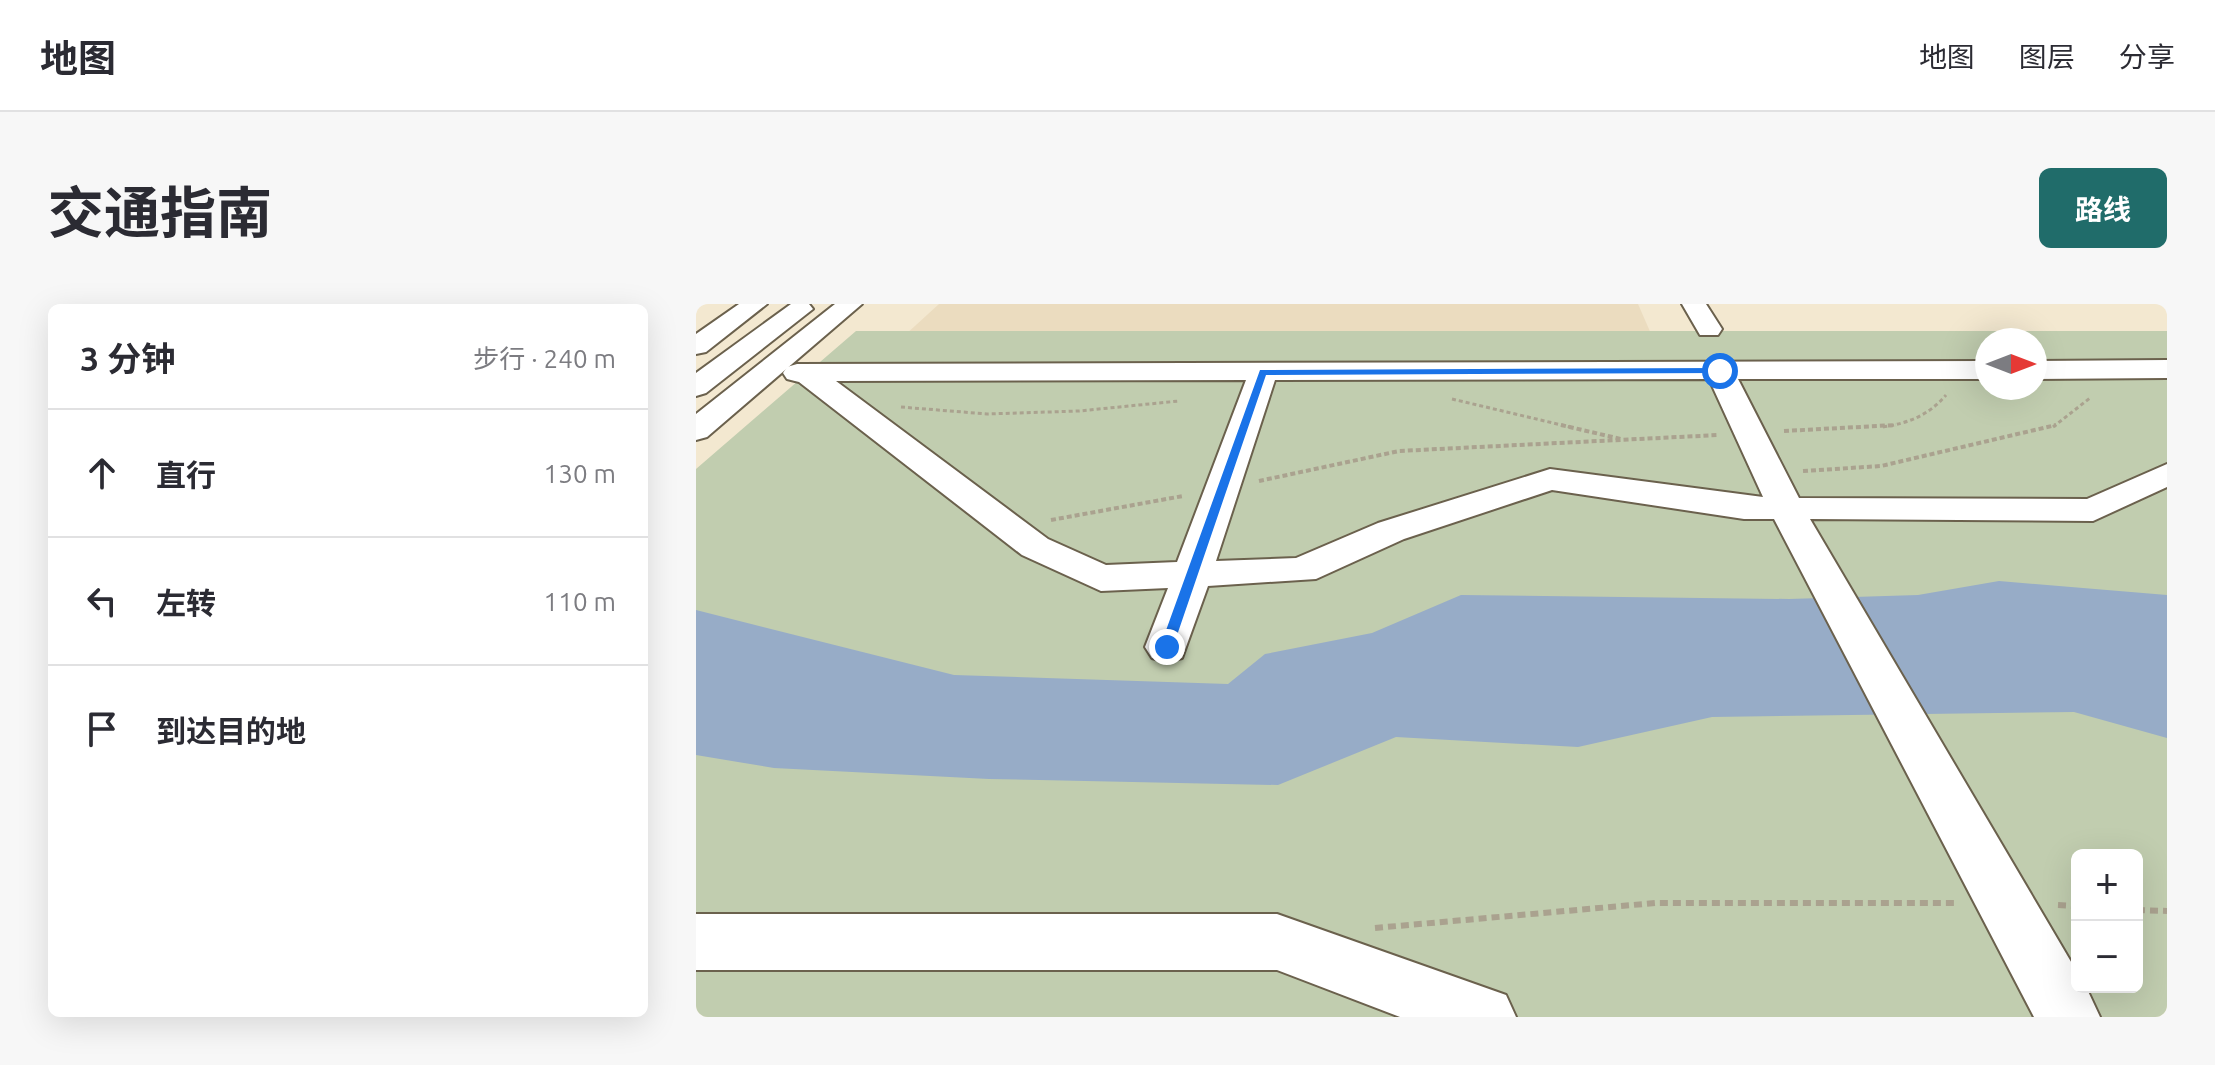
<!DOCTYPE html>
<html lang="zh">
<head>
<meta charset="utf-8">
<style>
	:root { --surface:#fff; --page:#f7f7f7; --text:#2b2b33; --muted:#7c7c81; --line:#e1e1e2; --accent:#206c6a }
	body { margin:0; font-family:Ubuntu,"Noto Sans SC",sans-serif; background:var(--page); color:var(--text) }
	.controls { position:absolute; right:24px; bottom:24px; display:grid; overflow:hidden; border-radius:12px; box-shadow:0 8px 32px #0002 }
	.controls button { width:72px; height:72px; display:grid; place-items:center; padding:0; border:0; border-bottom:2px solid var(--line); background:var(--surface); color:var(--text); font:40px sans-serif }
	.compass { position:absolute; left:1279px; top:24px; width:72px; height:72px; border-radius:50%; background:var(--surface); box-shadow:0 8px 32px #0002; rotate:90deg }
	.stop { position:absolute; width:24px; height:24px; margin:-18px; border:6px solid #1a73e8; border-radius:50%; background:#fff }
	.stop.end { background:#1a73e8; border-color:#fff; box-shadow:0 2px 8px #0008 }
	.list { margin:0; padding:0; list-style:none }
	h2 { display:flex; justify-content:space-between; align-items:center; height:104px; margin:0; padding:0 32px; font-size:34px }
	h2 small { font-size:26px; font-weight:400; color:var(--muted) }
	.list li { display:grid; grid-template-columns:52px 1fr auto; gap:24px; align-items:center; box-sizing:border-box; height:128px; padding:0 32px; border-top:2px solid var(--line) }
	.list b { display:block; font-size:30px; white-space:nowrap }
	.list em { font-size:26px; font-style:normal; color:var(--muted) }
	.icon { flex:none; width:44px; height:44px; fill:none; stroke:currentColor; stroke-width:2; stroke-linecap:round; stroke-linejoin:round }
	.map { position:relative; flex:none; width:1471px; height:713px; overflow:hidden; border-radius:12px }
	header { display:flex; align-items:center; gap:48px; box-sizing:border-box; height:112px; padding:0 40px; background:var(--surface); border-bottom:2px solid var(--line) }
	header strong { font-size:38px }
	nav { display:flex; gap:44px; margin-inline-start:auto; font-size:28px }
	.intro { display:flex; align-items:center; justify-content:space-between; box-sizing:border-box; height:192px; padding:0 48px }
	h1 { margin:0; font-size:56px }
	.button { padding:20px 36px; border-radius:12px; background:var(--accent); color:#fff; font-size:28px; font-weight:700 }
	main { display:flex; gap:48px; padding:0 48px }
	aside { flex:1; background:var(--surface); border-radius:12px; box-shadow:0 8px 32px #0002 }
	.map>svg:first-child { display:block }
	.built { fill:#ebdcbf }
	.green { fill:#c1cdaf; fill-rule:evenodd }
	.water { fill:#97acc7 }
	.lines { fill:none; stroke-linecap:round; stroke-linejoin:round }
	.minor-casing { stroke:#6b614d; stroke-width:4 }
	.major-casing { stroke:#6b614d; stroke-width:4 }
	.path-far2 { stroke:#aaa28f; stroke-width:3; stroke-dasharray:4 3; stroke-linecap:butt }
	.path-far1 { stroke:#aaa28f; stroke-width:4; stroke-dasharray:5 3; stroke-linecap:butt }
	.path { stroke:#aaa28f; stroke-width:6; stroke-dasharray:8 5; stroke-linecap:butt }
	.minor { fill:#fff; fill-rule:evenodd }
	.major { fill:#fff; fill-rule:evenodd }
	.route { fill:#1a73e8 }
</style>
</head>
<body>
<header>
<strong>地图</strong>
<nav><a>地图</a><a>图层</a><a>分享</a></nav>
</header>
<div class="intro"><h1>交通指南</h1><a class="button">路线</a></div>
<main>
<aside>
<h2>3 分钟<small>步行 · 240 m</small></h2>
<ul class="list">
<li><svg class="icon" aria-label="ahead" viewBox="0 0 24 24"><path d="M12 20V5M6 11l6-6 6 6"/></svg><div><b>直行</b></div><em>130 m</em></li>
<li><svg class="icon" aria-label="left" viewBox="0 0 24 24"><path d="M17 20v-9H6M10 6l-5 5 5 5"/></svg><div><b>左转</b></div><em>110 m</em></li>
<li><svg class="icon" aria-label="arrive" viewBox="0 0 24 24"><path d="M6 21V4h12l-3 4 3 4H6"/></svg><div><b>到达目的地</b></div></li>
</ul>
</aside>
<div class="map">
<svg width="1471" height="713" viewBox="0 0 1471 713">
	<rect width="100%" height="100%" fill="#f3e8d0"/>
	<path class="built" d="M 243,0 L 942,0 L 963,48 L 197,42 Z"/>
	<path class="green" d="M 160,27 L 1471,27 L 1471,713 L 0,713 L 0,165 ZM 1291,36 L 1339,36 L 1339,84 L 1291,84 ZM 1381,551 L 1441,551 L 1441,683 L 1381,683 Z"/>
	<path class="water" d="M 1303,277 L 1471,291 L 1471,434 L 1378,408 L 1016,413 L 882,443 L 700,433 L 582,481 L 293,475 L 78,464 L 0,451 L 0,306 L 258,371 L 532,380 L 569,350 L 676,329 L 765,291 L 1093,295 L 1222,291 Z"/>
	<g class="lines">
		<defs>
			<path id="minor" d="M 986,0 L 1010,0 L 1026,25 L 1022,31 L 1004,31 Z
				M 1471,56 L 1471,74 L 1339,75 L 1339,57 Z
				M 1291,57 L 1291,75 L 1042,75 L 1103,194 L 1391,195 L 1471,160 L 1471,183 L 1397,217 L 1114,215 L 1381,668 L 1381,683 L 1390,683 L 1404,713 L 1338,713 L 1078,215 L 1048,215 L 856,186 L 708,235 L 620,275 L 512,282 L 486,354 L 471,358 L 456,354 L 449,343 L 472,284 L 405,287 L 326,251 L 103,78 L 91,75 L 87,69 L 91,63 L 101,60 ZM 1013,75 L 1067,193 L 854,165 L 682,219 L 600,254 L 520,257 L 579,76 ZM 550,76 L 481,258 L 410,261 L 352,235 L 140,77 Z
				M 0,610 L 581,610 L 810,691 L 820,713 L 704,713 L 581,666 L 0,666 Z"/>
			<path id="major" d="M 43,0 L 71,0 L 10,48 L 0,50 L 0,30 Z
				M 95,0 L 113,0 L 117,5 L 10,89 L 0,92 L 0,69 Z
				M 139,0 L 166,0 L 11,133 L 0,136 L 0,110 Z"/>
		</defs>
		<use href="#minor" class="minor-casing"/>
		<use href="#major" class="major-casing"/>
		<path class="path-far2" d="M 756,95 L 874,123
			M 205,103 L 291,110 L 383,107 L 483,97
			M 1187,123 C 1213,119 1233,111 1250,91
			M 1357,123 L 1394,94"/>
		<path class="path-far1" d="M 865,121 L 925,135
			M 1088,127 L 1200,121
			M 1107,167 L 1185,162 L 1360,121
			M 563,177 L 703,147 L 1022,131
			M 355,216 L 487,192"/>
		<path class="path" d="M 1362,601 L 1381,602
			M 1441,606 L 1471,607
			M 679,624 L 959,599 L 1260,599"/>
		<use href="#minor" class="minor"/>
		<use href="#major" class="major"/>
	</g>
	<path class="route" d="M 1024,64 L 1027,69 L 570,71 L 477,343 L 471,348 L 464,343 L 564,66 Z"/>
</svg>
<div class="controls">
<button>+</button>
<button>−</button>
</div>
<svg class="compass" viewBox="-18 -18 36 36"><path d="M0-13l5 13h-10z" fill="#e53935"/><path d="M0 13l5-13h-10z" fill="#7c7c81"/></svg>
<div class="stop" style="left:1024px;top:67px"></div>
<div class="stop end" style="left:471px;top:343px"></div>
</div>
</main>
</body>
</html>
